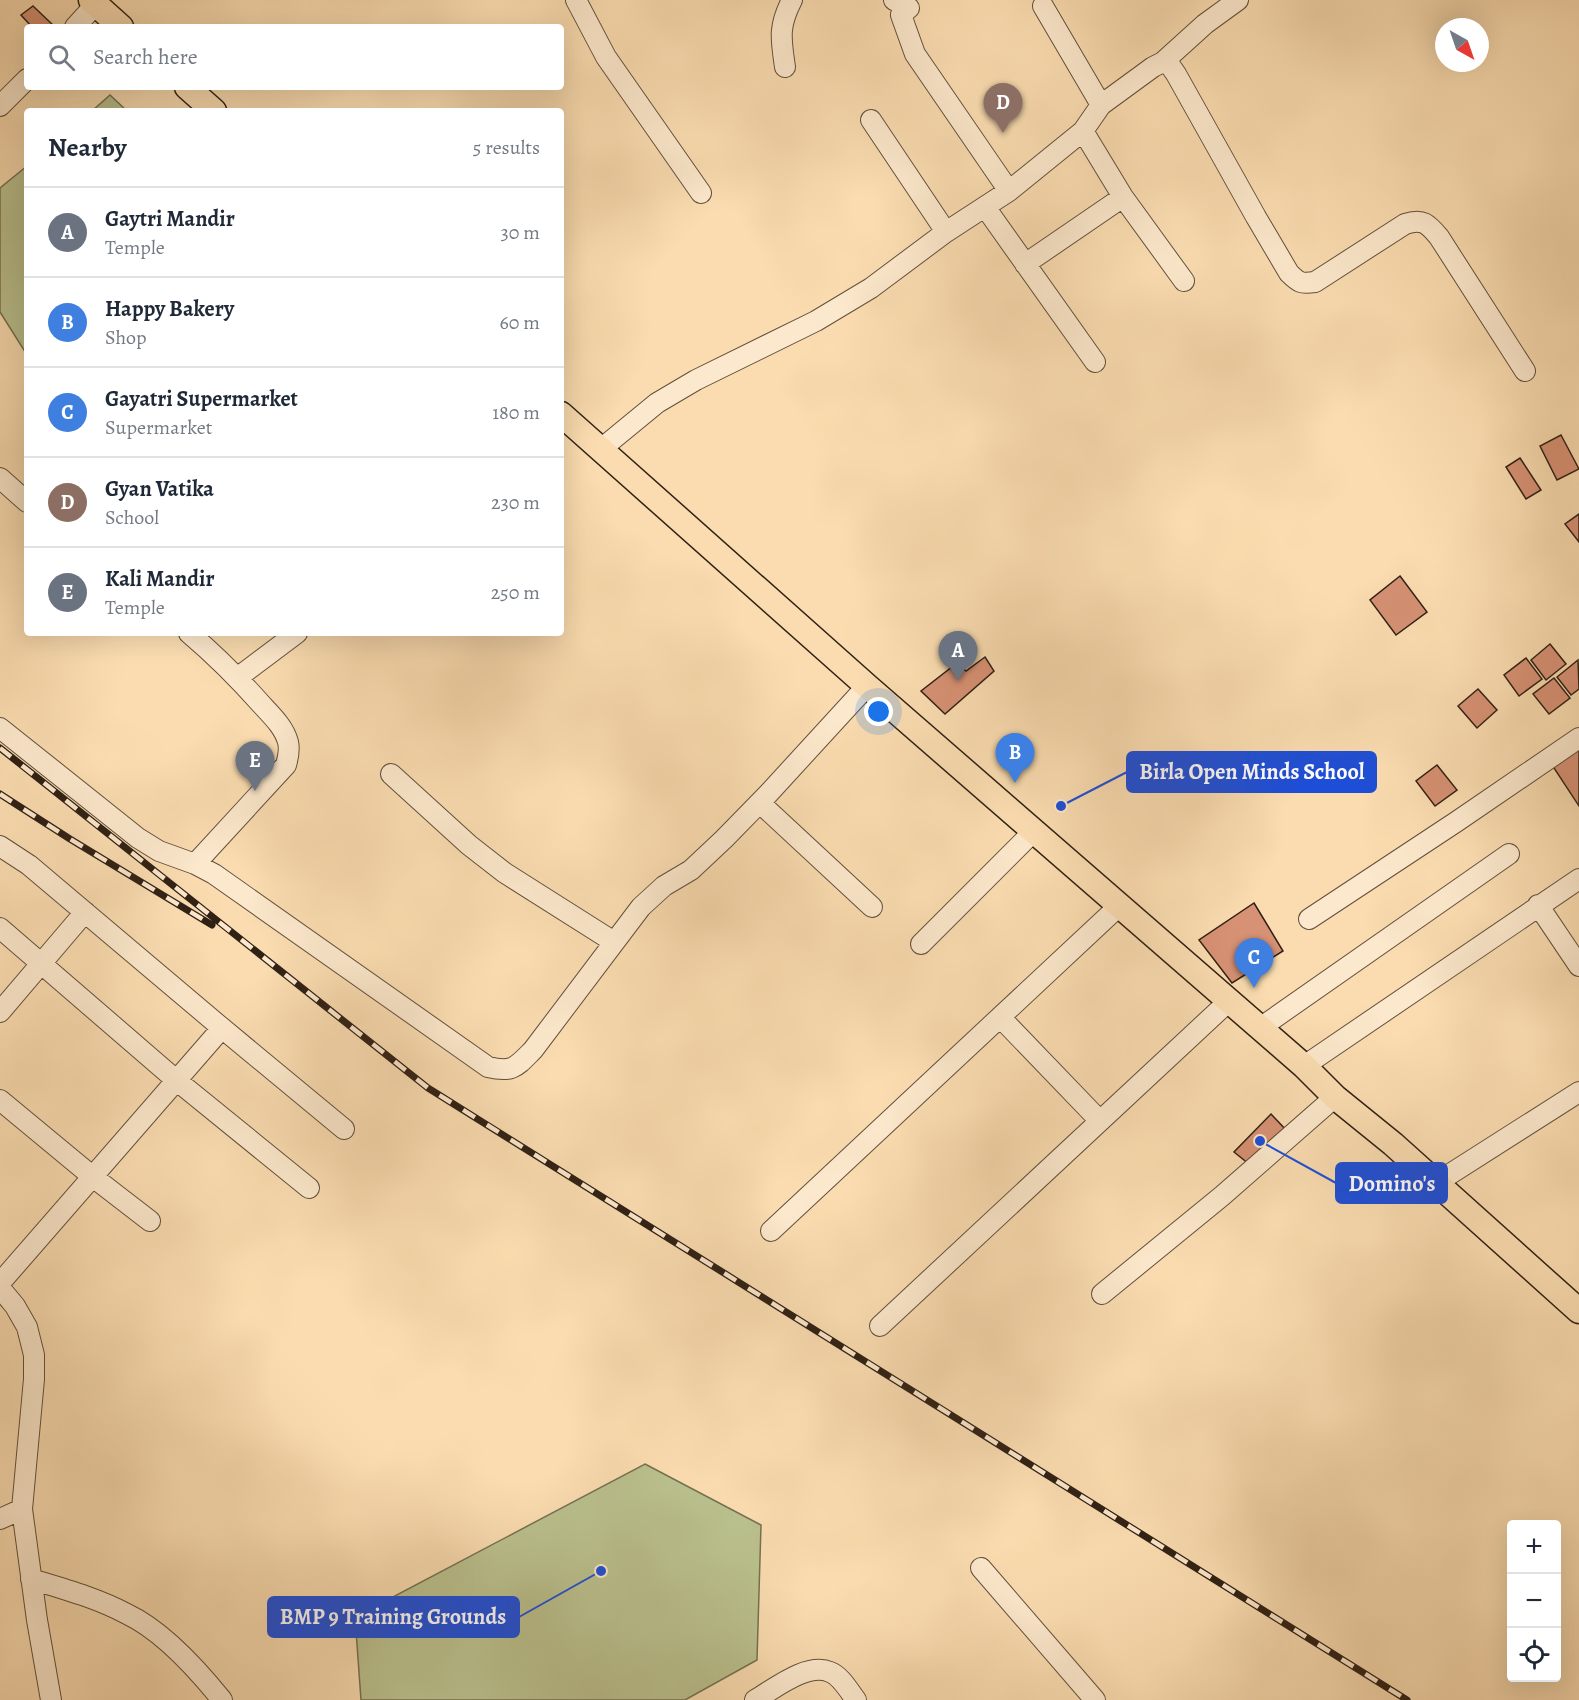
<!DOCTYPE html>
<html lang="en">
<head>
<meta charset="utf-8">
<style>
	:root { --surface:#fff; --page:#f6f6f7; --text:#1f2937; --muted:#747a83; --line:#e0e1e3; --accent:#8f2418 }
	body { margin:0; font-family:Alegreya,serif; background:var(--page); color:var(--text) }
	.controls { position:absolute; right:18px; bottom:18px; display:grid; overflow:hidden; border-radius:6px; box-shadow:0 6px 24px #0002 }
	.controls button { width:54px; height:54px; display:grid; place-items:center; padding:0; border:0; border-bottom:2px solid var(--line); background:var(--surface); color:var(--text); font:30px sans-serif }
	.compass { position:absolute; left:1435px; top:18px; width:54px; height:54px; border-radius:50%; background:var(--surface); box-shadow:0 6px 24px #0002; rotate:140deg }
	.you { position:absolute; left:879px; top:712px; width:21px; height:21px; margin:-15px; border:4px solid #fff; border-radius:50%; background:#1a73e8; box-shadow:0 0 0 9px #1a73e833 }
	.badge { display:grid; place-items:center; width:39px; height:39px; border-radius:50%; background:var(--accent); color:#fff; font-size:20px; font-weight:700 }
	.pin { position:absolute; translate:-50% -50px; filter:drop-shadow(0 2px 3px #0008) }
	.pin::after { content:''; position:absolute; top:32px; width:21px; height:18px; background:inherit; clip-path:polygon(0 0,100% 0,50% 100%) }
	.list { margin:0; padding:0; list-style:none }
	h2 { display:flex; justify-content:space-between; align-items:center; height:78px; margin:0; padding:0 24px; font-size:26px }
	h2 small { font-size:20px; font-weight:400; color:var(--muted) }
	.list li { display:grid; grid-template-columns:39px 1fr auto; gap:18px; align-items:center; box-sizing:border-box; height:90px; padding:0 24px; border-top:2px solid var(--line) }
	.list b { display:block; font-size:22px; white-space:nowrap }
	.list p { margin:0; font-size:20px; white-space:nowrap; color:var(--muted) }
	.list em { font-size:20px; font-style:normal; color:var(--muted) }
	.icon { flex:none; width:33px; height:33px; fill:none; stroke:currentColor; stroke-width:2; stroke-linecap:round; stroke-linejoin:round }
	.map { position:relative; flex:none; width:1579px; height:1700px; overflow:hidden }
	.search { position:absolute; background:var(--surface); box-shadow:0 6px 24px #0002; left:24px; top:24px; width:540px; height:66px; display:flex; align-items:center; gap:15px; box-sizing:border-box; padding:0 21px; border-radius:6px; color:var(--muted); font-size:22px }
	.panel { position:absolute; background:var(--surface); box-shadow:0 6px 24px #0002; left:24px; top:108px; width:540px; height:528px; border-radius:6px }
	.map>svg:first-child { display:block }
	.green { fill:#bac18e; stroke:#757152; stroke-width:1.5 }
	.building { fill:#d79174; stroke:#302115; stroke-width:1.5 }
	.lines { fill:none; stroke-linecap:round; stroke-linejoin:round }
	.minor-casing { stroke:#62503c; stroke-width:22 }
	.major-casing { stroke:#302115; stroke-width:27 }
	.minor { stroke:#fce8cc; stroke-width:20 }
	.major { stroke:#fadcb0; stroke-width:24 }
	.rail-casing { stroke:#302115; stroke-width:7 }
	.rail { stroke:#fce8cc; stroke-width:4.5; stroke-dasharray:14; stroke-linecap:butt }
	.leader { fill:none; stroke:#1d4ed8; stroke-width:2 }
	.callout-dot { fill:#1d4ed8; stroke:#fce8cc; stroke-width:2 }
	.callout { fill:#1d4ed8; stroke:#1d4ed8; stroke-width:2 }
	.callout-label { font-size:22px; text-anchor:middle; font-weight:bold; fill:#fff }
</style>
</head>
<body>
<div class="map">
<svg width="1579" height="1700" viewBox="0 0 1579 1700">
	<rect width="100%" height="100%" fill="#fadcb0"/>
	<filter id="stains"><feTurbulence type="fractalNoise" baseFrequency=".00333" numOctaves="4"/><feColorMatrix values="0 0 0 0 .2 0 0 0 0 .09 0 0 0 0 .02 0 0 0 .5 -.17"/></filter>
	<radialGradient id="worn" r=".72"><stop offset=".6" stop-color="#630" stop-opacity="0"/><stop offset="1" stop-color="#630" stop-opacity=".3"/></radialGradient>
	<path class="green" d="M 110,95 L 127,111 L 92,111 Z
		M 27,166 L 27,355 L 0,312 L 0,188 Z
		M 645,1464 L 761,1525 L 757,1660 L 685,1700 L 361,1700 L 355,1617 Z"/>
	<path class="building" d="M 33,6 L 55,27 L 32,27 L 21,15 Z
		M 1561,435 L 1579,469 L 1557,480 L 1540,446 Z
		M 1520,458 L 1541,490 L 1526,499 L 1506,467 Z
		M 1579,514 L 1579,542 L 1565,524 Z
		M 1400,576 L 1427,612 L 1396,635 L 1370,600 Z
		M 1550,644 L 1566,664 L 1546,680 L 1531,660 Z
		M 985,657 L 994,671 L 945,714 L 921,691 L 957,663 L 966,671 Z
		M 1526,658 L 1542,679 L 1519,696 L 1504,675 Z
		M 1578,660 L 1579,689 L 1571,695 L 1557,677 Z
		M 1554,678 L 1570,698 L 1549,714 L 1533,694 Z
		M 1478,689 L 1497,710 L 1477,728 L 1458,706 Z
		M 1579,747 L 1579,806 L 1552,765 Z
		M 1437,765 L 1457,790 L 1435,806 L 1416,781 Z
		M 1254,903 L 1283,951 L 1232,983 L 1199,940 Z
		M 1271,1114 L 1287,1131 L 1249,1164 L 1234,1152 Z"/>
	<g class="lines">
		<defs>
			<path id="minor" d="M 576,0 L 606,57 L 701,193
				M 1043,6 L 1101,105
				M 75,27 L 96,4
				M 1163,62 L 1205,24 L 1238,0
				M 785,67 C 781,39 778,27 792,0
				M 0,106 L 27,79
				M 871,120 L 946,232
				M 1083,131 L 1123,197 L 1184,281
				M 1009,191 L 1083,131 L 1101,105 L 1153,67 L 1163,62 L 1169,64 L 1176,74 L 1256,217 L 1289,273 C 1299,283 1301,284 1315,282 L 1405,224 C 1423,218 1428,224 1439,237 L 1525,371
				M 985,207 L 1095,362
				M 1025,264 L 1123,197
				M 601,449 L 657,403 L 696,380 L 816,321 L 871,288 L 946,232 L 1009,191 L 915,54 L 901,15 L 909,8 L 894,0
				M 0,478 L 27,502
				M 189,633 C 215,655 239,679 262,705 C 272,716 284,727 288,742 C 290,750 288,758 286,765 L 195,864
				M 237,678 L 297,633
				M 0,728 L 138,838 L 159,851 L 195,864 L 214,874 L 488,1067 C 513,1073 516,1067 533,1050 L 641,907 L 664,886 L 691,870 L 724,839 L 768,794 L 867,686
				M 391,774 L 469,845 L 505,873 L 614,942
				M 760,803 L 872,907
				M 0,846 L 29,865 L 222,1028 L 344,1129
				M 1538,905 L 1579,966
				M 1309,919 L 1456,822 L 1579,738
				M 0,928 L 176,1080 L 309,1188
				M 921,944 L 1034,831
				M 0,1012 L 85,912
				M 1000,1017 L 1100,1121
				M 1260,1028 L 1509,854
				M 1304,1066 L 1579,879
				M 0,1100 L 93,1177 L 150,1221
				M 1436,1183 L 1579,1092
				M 771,1231 L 1119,906
				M 0,1283 L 222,1028
				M 0,1288 L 15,1306 L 27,1327 L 34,1355 L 34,1379 L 22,1509 L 37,1620 L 51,1700
				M 1102,1294 L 1222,1196 L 1335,1097
				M 880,1326 L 1229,1001
				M 0,1519 L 22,1509
				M 981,1568 L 1095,1700
				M 31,1579 C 64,1589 97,1598 127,1614 C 163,1631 197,1669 222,1700
				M 755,1700 C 774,1689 807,1662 830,1672 C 841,1676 849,1691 856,1700"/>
			<path id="major" d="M 91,0 L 121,27
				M 187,87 L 214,111
				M 561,414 L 867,686 L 1304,1066 L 1335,1097 L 1393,1144 L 1579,1311"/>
		</defs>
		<use href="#minor" class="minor-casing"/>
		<use href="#major" class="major-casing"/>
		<use href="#minor" class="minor"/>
		<use href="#major" class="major"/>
		<defs>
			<path id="rail" d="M 0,748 L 428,1088 L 1407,1700
				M 0,794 L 70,839 L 212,925"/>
		</defs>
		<use href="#rail" class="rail-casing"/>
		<use href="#rail" class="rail"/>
	</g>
	<path class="leader" d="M1061 806L1127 772M1260 1141L1336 1183M601 1571L519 1617"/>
	<g class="callout-dot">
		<circle cx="1061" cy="806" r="6"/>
		<circle cx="1260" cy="1141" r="6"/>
		<circle cx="601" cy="1571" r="6"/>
	</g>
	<g class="callout">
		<rect x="1127" y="752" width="249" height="40" rx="6"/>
		<rect x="1336" y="1163" width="111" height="40" rx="6"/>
		<rect x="268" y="1597" width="251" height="40" rx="6"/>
	</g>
	<g class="callout-label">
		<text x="1252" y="779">Birla Open Minds School</text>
		<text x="1392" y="1191">Domino's</text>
		<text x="393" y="1624">BMP 9 Training Grounds</text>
	</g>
	<rect width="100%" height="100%" filter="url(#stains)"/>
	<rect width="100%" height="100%" fill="url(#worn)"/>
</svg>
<div class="controls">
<button>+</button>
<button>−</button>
<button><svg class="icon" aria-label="locate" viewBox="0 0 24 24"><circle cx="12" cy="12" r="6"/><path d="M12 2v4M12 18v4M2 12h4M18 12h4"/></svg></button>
</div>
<svg class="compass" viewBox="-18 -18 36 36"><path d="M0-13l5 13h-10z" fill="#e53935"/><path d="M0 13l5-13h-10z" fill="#747a83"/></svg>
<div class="you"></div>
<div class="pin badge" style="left:958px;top:681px;background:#6b7280">A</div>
<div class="pin badge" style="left:1015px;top:783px;background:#3f7fe0">B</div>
<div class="pin badge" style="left:1254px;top:988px;background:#3f7fe0">C</div>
<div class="pin badge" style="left:1003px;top:133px;background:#8d6e63">D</div>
<div class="pin badge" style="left:255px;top:791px;background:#6b7280">E</div>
<div class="search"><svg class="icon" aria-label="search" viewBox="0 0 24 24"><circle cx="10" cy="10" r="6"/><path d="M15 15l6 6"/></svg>Search here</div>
<section class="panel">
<h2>Nearby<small>5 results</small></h2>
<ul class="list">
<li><span class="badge" style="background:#6b7280">A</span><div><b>Gaytri Mandir</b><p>Temple</p></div><em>30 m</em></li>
<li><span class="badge" style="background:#3f7fe0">B</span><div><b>Happy Bakery</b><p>Shop</p></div><em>60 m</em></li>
<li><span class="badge" style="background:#3f7fe0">C</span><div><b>Gayatri Supermarket</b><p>Supermarket</p></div><em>180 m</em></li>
<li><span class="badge" style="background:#8d6e63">D</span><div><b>Gyan Vatika</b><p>School</p></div><em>230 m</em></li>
<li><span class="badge" style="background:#6b7280">E</span><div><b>Kali Mandir</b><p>Temple</p></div><em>250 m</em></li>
</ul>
</section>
</div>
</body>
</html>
